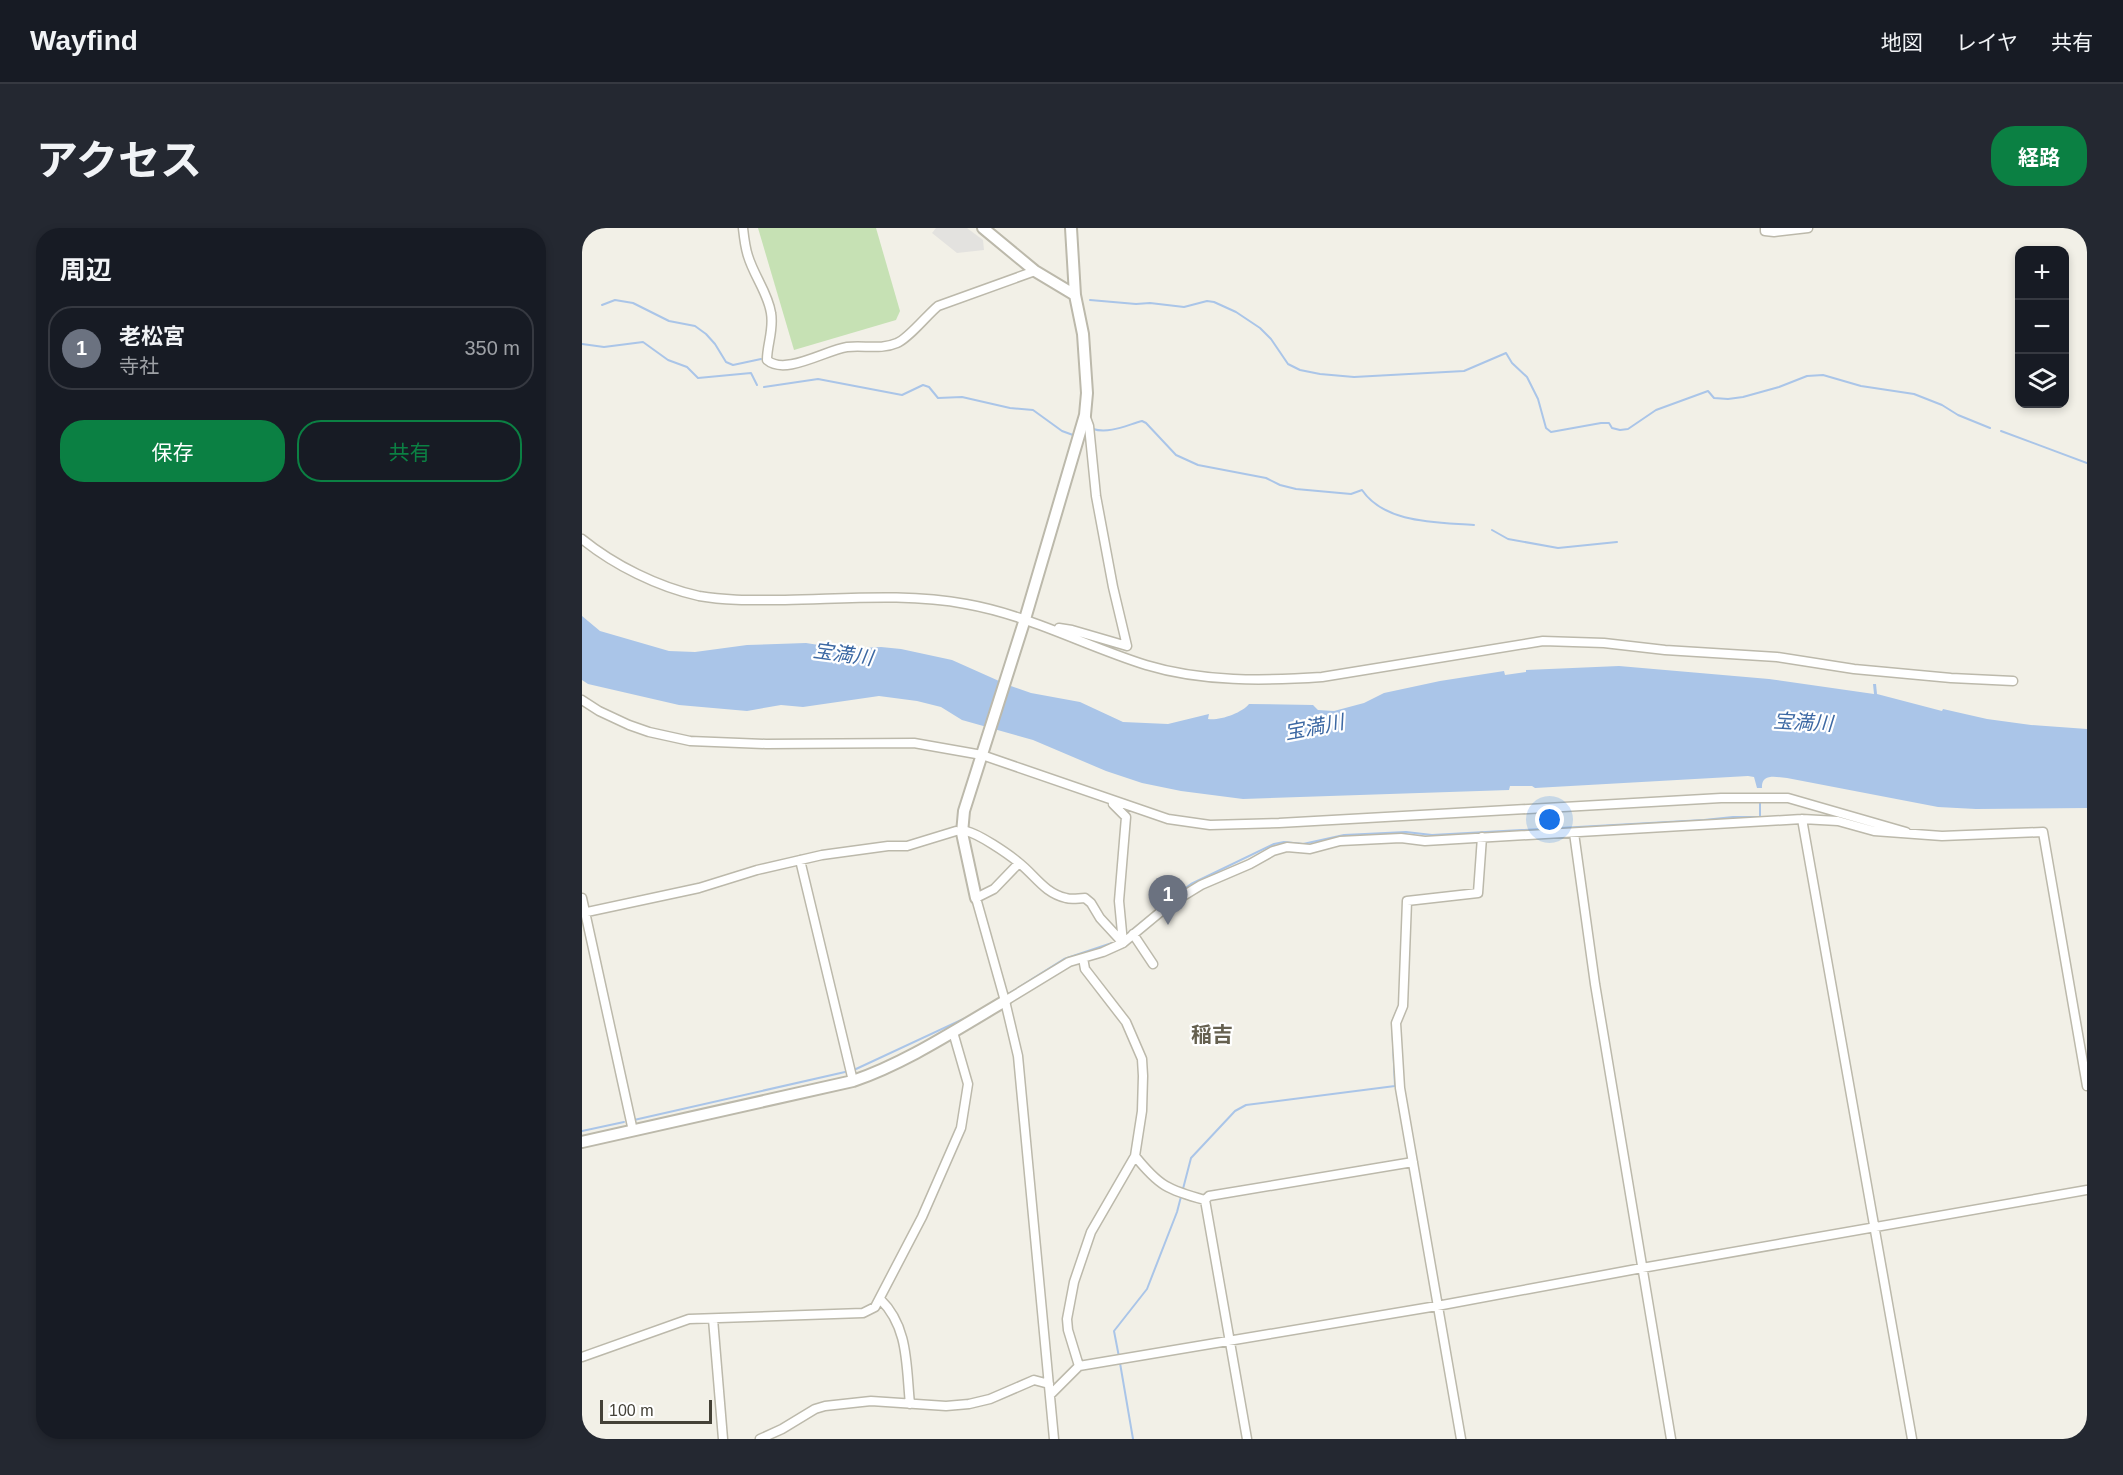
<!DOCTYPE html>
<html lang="ja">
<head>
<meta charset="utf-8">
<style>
	:root { --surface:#171b24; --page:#242831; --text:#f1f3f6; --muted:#9ea1a6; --line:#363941; --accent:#0b8043 }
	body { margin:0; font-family:Helvetica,"Noto Sans JP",sans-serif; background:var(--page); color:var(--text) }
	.controls { position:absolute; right:18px; top:18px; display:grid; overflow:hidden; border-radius:12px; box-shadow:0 3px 9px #0003 }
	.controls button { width:54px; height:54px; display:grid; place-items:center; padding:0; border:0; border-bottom:2px solid var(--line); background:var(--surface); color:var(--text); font:30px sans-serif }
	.scale { position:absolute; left:18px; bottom:15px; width:112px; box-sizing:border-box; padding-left:6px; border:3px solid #444137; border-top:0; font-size:16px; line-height:21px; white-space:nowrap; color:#444137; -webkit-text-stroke:4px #fff; paint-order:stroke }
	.you { position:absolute; left:968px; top:592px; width:21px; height:21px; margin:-15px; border:4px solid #fff; border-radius:50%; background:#1a73e8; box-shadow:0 0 0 9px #1a73e833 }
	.badge { display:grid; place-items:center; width:39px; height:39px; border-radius:50%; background:var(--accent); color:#fff; font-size:20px; font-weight:700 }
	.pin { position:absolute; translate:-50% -50px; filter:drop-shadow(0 2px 3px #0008) }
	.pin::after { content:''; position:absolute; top:32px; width:21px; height:18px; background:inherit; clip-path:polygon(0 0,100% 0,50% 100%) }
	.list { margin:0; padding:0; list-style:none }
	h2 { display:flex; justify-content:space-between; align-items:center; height:78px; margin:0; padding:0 24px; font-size:26px }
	h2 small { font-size:20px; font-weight:400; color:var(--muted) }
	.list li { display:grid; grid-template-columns:39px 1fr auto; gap:18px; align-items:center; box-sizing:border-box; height:84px; margin:0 12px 12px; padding:0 12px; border:2px solid var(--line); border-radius:24px }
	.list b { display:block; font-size:22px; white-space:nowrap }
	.list p { margin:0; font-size:20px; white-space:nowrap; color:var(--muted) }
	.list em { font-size:20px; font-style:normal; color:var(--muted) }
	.actions { display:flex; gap:12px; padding:18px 24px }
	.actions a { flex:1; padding:14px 0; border:2px solid var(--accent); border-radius:24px; text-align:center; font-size:21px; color:var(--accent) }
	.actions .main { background:var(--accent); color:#fff }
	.icon { flex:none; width:33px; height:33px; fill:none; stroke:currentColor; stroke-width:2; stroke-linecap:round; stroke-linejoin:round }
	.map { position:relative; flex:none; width:1505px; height:1211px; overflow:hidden; border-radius:24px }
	header { display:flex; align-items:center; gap:36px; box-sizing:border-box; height:84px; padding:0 30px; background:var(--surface); border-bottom:2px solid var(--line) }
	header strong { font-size:28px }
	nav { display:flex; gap:33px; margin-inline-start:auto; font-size:21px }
	.intro { display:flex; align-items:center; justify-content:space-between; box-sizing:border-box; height:144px; padding:0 36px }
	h1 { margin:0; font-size:42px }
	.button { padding:15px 27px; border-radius:24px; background:var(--accent); color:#fff; font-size:21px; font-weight:700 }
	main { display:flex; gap:36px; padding:0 36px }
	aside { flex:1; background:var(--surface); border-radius:24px; box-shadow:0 3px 9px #0003 }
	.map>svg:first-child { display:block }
	.green { fill:#c6e1b4 }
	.parking { fill:#e3e2df }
	.water { fill:#aac5e8 }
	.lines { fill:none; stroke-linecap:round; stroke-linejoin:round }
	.stream { stroke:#aac5e8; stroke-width:2 }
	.minor-casing { stroke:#bcb9ab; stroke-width:11 }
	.tertiary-casing { stroke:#bcb9ab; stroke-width:14 }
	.minor { stroke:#fff; stroke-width:8 }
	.tertiary { stroke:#fff; stroke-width:10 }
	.labels { text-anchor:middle; stroke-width:4.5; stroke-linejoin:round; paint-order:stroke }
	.water-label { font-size:20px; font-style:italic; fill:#3c68a3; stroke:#fff }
	.quarter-label { font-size:21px; font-weight:bold; fill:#65604f; stroke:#fff }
</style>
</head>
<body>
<header>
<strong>Wayfind</strong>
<nav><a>地図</a><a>レイヤ</a><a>共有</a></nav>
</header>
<div class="intro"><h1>アクセス</h1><a class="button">経路</a></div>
<main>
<aside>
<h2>周辺<small></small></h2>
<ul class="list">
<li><span class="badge" style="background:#6b7280">1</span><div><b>老松宮</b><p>寺社</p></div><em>350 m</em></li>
</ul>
<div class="actions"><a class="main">保存</a><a>共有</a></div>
</aside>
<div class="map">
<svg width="1505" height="1211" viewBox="0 0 1505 1211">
	<rect width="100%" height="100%" fill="#f2f0e7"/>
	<path class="green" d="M 176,0 L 294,0 L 318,83 L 314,92 L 212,122 Z"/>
	<path class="parking" d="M 354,0 L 385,0 L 401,12 L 402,22 L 375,25 L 350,5 Z"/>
	<path class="water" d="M 0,388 L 18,403 L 87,423 L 113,424 L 165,417 L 224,415 L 262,421 L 299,419 L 319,421 L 370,432 L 426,457 L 449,465 L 498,474 L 541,494 L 586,496 L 627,486 L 626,491 C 637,493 660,485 667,476 L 731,477 L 736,482 L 752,483 L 782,475 L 802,465 L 858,453 L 922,443 L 923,447 L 944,444 L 944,442 L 1037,438 L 1187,451 L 1292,466 L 1291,456 L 1294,456 L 1295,466 L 1360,483 L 1361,481 L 1405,491 L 1449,497 L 1505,501 L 1505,580 L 1394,581 L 1356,579 L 1205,550 C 1194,549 1179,545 1180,560 L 1175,560 L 1172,549 L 1166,548 L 953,560 L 950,558 L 928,558 L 927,562 L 661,571 L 599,563 L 560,555 L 524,543 L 451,512 L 380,492 L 359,479 L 335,473 L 297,468 L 221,479 L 199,477 L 165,483 L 97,477 L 6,456 L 0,452 Z"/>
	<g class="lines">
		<path class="stream" d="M 508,72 L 554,76 L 568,75 L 602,79 L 625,73 L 632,74 L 654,84 L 678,100 L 689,111 L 706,136 L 718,142 L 738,146 L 772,149 L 882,143 L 924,125 L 930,135 L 945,149 L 956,171 L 964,200 L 969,204 L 1019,195 L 1027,195 L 1030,200 L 1038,202 L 1046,201 L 1074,182 L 1126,163 L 1132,170 L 1146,171 L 1161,169 L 1197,159 L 1225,148 L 1241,147 L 1279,158 L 1332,166 L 1360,177 L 1376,187 L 1408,200
			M 20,77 L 33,72 L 51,75 L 87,93 L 113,98 L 124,106 L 133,116 L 144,134 L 151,137 L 179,131
			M 0,116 L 22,119 L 61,114 L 86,132 L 105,139 L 116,150 L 169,145 L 175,157
			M 182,159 L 236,151 L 320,167 L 341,157 L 347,159 L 356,170 L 380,169 L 428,180 L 451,182 L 480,203 L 491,207
			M 511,201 C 527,206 545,197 560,193 L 564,195 L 594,227 L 616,237 L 684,250 L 698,257 L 714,261 L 769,266 L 780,262 C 803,296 856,294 892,297
			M 1419,203 L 1505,235
			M 910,302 L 926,311 L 976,320 L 1035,314
			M 589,671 L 609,656 L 692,616 L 702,614 L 721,616 L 762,607 L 824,604 L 850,607 L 1122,592 L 1151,589 L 1178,589 L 1178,573
			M 545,706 L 566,689
			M 423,768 L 482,731 L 530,715
			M 274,841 L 392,786
			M 52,892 L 263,844
			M 0,903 L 42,894
			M 537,1129 L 532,1103 L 565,1061 L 595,984 L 609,930 L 653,883 L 664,877 L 813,858 L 810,794 L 815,782
			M 538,1135 L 551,1211"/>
		<defs>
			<path id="minor" d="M 161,0 C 162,9 163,19 166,28 C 172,48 186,65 189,85 C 192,102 185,116 185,132 C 203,148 244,122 265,119 C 282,117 299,122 315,115 C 326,111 345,87 356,78 L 453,43
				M 1183,0 L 1183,3 L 1192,4 L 1226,0
				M 0,311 C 32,337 76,359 117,368 C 146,373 175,372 203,372 C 263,371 325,365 384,376 C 447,387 503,418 564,437 C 620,454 682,453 740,449 L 961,413 L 1022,415 L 1083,422 L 1195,429 L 1272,441 L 1369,450 L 1431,453
				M 477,400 L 490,402 L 545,418 L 531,359 L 514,268 L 507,198 L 503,187
				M 0,472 L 17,483 L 47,497 L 67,504 L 108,513 L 184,516 L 332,515 L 400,527 L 586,591 L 628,597 L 697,595 L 1139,570 L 1206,570 L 1324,604
				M 531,576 L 544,589 L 537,673 L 541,715
				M 1220,591 L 1330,1211
				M 384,603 C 397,606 425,625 436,634 C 453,647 462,665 484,670 C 490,672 497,670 503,670 L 509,675 L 518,690 L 541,715
				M 992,605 L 1013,756 L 1089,1211
				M 218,632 L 271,853
				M 437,635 L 412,661 L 394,670 L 423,773 L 436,828 L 472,1211
				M 0,670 L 51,903
				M 0,685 L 117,660 L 175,642 L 240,627 L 306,618 L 325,618 L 374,603
				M 551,706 L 571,736
				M 423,773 L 487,734 L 521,724 L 541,715 L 588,676 L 619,657 L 668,636 L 691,623 L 705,619 L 728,621 L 758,613 L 819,610 L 843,613 L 1220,591 L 1256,593 L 1292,603 L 1360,608 L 1461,604 L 1505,858
				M 553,928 C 577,958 586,962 623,972 L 665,1211
				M 623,972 L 627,968 L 831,934
				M 298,1071 C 327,1099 324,1138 328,1176
				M 131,1091 L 141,1211
				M 0,1129 L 107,1091 L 281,1085 L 293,1079 L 340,989 L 379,900 L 386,856 L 371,804
				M 497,1138 L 486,1102 L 485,1091 L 492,1054 L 509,1004 L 553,928 L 560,883 L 561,848 L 560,831 L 544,794 L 503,741 L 501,730
				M 468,1167 L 497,1138 L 855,1078 L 1060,1040 L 1505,962
				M 178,1211 L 200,1201 L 233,1181 L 243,1178 L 289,1173 L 364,1178 L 387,1176 L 408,1171 L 452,1152 L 467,1156
				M 879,1211 L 818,860 L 814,795 L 821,778 L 825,673 L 896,665 L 900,609"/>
			<path id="tertiary" d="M 401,0 L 453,43 L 493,67
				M 394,670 L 380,605 L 382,583 L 443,391 L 503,187 L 505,165 L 501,106 L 493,67 L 489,0
				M 0,914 L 271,853 C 324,835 375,801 423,773"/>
		</defs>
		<use href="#minor" class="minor-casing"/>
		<use href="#tertiary" class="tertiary-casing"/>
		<use href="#minor" class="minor"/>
		<use href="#tertiary" class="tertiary"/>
	</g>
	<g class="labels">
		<g class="water-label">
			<text transform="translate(261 426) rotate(8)" y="7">宝満川</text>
			<text transform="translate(1221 494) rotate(3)" y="7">宝満川</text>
			<text transform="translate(732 499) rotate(-11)" y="7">宝満川</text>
		</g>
		<g class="quarter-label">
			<text x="630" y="814">稲吉</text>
		</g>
	</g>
</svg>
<div class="controls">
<button>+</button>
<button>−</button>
<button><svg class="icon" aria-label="layers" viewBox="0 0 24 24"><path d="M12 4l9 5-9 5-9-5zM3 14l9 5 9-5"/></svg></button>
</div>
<div class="scale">100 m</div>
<div class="you"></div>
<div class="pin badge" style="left:586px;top:697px;background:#6b7280">1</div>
</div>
</main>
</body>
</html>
